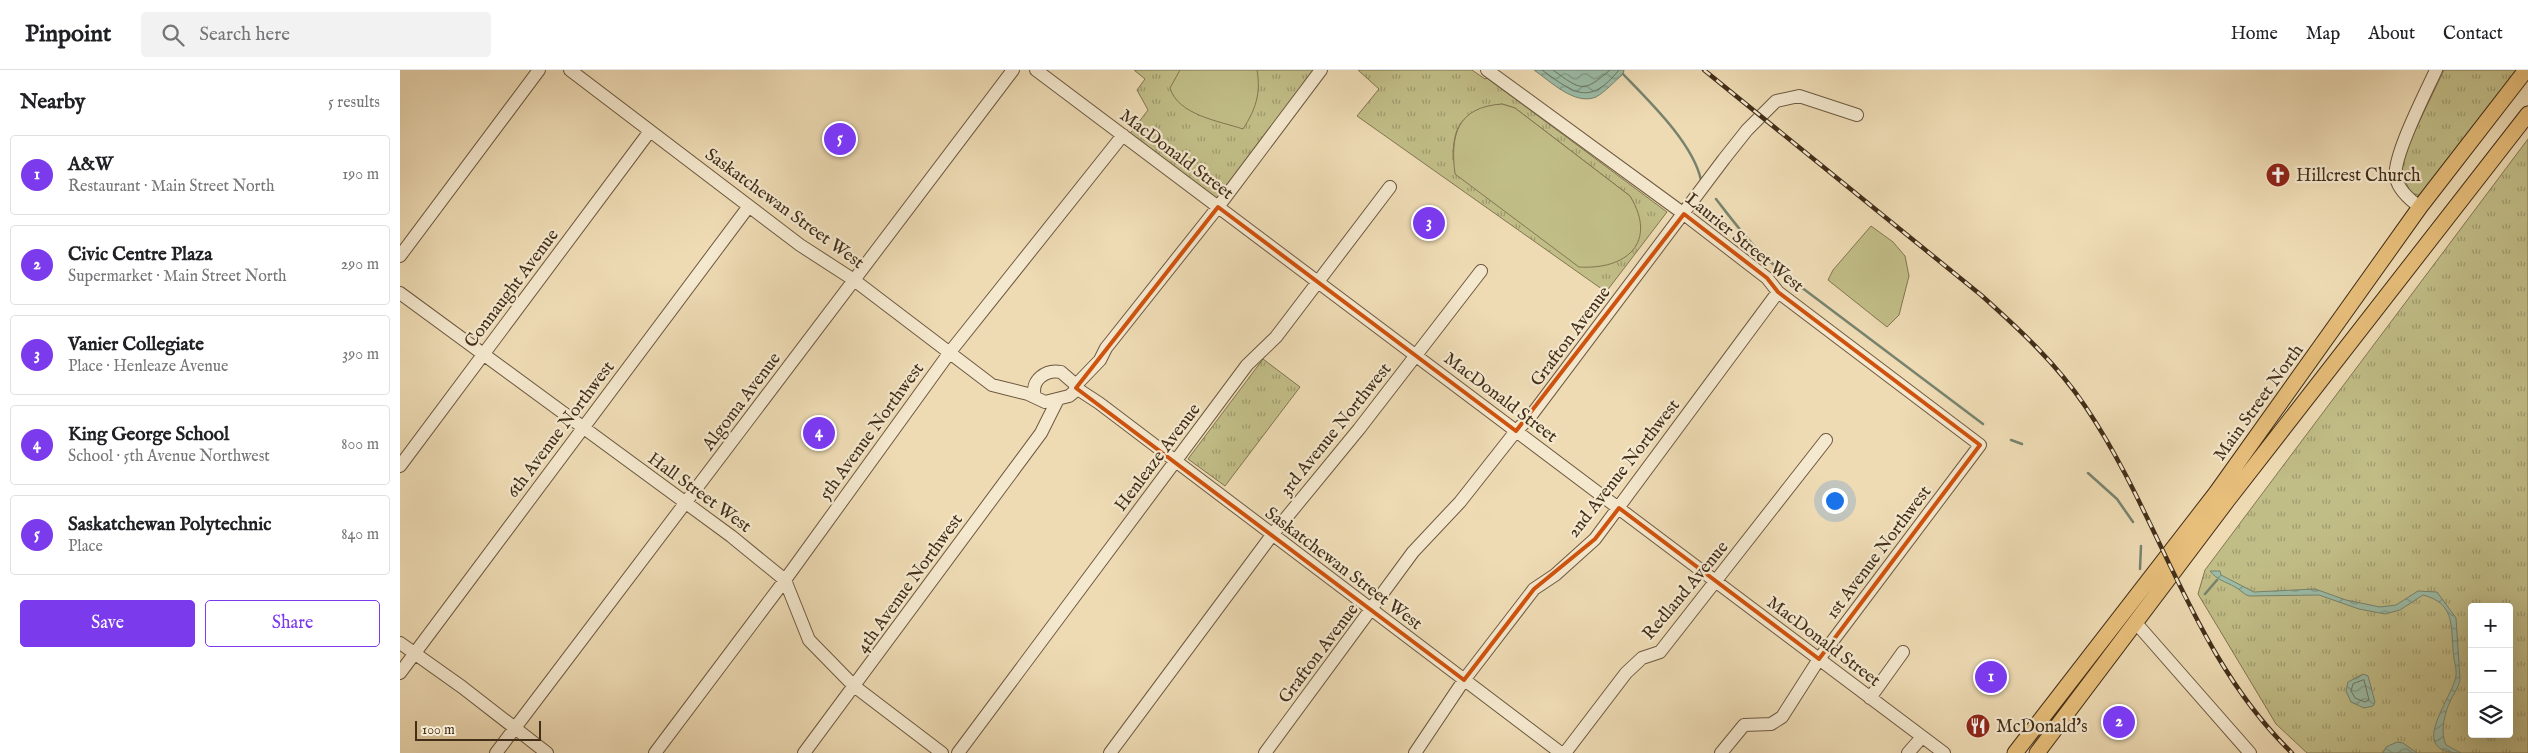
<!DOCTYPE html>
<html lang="en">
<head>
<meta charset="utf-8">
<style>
	:root { --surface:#fff; --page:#f2f2f2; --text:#202124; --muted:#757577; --line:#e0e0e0; --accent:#7c3aed }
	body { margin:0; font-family:"IM FELL English",serif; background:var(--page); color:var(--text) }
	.controls { position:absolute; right:15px; bottom:15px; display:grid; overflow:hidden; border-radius:5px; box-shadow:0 5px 20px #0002 }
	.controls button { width:45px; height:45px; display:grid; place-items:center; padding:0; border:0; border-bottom:1px solid var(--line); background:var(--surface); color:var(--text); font:25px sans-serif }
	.scale { position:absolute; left:15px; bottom:12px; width:126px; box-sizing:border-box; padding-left:5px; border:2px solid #422e19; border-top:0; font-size:14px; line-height:18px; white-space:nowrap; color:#422e19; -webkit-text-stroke:4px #f4e8ce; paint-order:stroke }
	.you { position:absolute; left:1434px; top:430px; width:18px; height:18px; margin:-12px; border:4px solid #fff; border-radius:50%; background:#1a73e8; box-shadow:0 0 0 8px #1a73e833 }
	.badge { display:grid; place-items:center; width:32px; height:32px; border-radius:50%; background:var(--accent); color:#fff; font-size:16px; font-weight:700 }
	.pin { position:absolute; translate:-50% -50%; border:2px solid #fff; box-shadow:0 1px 5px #0006 }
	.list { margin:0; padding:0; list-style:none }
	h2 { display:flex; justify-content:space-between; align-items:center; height:65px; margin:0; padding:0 20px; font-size:21px }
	h2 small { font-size:16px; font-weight:400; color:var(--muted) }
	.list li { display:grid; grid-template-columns:32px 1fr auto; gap:15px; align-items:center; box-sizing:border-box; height:80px; margin:0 10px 10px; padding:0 10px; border:1px solid var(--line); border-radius:5px }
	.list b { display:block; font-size:19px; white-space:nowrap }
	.list p { margin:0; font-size:16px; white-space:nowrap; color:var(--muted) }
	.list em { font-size:16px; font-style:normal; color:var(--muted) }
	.actions { display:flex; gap:10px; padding:15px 20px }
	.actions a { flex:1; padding:11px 0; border:1px solid var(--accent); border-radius:5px; text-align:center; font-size:18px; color:var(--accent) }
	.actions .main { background:var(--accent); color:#fff }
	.icon { flex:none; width:28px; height:28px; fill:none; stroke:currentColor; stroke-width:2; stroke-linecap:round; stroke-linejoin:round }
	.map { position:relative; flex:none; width:2128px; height:683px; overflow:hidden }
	header { display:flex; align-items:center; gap:30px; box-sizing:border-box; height:70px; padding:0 25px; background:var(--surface); border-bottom:1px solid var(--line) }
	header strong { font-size:24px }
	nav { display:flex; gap:28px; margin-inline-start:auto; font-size:18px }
	.search { width:350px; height:45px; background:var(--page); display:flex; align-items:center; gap:12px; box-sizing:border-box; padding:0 18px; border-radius:5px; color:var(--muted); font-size:19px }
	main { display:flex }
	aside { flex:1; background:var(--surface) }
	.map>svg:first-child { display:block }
	.grass { fill:url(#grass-tufts); stroke:#827650; fill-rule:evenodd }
	.pitch { fill:#c1bd87; stroke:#827650 }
	.water { fill:url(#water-waves); stroke:#77836e }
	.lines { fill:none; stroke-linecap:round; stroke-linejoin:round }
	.shore { stroke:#6e7560; stroke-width:1 }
	.stream { stroke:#77836e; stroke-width:2.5 }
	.minor-casing { stroke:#6d5940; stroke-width:14 }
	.major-casing { stroke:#422e19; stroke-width:17 }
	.minor { stroke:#f4e8ce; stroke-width:12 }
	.major { stroke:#e7be7a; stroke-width:15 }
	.rail-casing { stroke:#422e19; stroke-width:4.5 }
	.rail { stroke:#f4e8ce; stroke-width:2.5; stroke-dasharray:8; stroke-linecap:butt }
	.marked { fill:none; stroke:#cf530e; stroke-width:4; stroke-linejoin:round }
	.labels { text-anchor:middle; stroke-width:4.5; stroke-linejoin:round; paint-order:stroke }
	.street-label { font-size:18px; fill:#422e19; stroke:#f4e8ce }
	.poi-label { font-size:18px; fill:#422e19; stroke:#f4e8ce; text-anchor:start }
</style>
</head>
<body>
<header>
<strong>Pinpoint</strong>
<div class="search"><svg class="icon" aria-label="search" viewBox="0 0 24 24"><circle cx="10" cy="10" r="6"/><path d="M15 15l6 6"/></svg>Search here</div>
<nav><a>Home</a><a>Map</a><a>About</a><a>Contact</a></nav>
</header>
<main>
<aside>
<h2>Nearby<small>5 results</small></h2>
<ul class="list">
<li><span class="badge">1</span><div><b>A&amp;W</b><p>Restaurant · Main Street North</p></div><em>190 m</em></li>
<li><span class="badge">2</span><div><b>Civic Centre Plaza</b><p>Supermarket · Main Street North</p></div><em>290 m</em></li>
<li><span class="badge">3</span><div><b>Vanier Collegiate</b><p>Place · Henleaze Avenue</p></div><em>390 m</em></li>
<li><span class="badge">4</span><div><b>King George School</b><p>School · 5th Avenue Northwest</p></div><em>800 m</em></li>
<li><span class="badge">5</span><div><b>Saskatchewan Polytechnic</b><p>Place</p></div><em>840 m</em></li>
</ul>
<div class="actions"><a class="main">Save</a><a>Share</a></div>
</aside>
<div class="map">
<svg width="2128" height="683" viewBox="0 0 2128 683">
	<defs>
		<pattern id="grass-tufts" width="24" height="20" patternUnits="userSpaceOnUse" patternTransform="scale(1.25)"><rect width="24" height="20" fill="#c1bd87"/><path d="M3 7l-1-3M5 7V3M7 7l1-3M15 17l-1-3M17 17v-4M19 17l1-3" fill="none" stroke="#9e9a6e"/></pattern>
		<pattern id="water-waves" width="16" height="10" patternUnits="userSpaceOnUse" patternTransform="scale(1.25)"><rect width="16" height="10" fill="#9bbca7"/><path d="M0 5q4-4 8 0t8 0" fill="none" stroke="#809987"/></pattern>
	</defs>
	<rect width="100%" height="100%" fill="#eedbb4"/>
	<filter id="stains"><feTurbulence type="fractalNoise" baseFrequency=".004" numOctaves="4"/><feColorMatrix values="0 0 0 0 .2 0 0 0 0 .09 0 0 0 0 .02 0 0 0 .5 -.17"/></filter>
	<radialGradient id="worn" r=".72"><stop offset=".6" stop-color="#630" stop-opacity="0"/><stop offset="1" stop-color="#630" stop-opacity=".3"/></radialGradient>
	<path class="grass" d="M 734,0 L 916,0 L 817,131 L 729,65 L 748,40 L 737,20 L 745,9 Z
		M 958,0 L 1072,0 L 1085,9 L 1087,8 L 1267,142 L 1206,222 L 957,46 L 979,19 ZM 1102,34 L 1115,38 L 1230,126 L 1053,90 C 1053,48 1065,44 1102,34 Z
		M 2044,0 L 2118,0 L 2021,126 L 2011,123 L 2001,102 L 2010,71 Z
		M 2128,69 L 2128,683 L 1907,683 L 1876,654 L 1798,524 L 1805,500 ZM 2072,537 L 2109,537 L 2109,664 L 2072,664 Z
		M 863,289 L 900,317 L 825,416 L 788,389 Z"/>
	<path class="pitch" d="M 780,0 L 857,0 C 861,23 856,39 843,59 C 819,51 778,45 770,18 Z
		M 1102,34 L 1115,38 L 1230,126 C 1258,172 1227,200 1179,197 L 1055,104 C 1050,65 1057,37 1102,34 Z
		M 1471,156 L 1493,172 L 1505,186 L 1509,206 L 1499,245 L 1487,257 L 1428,210 L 1433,200 Z"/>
	<path class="water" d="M 1134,0 L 1224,0 L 1223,4 C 1215,11 1205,22 1196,27 C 1175,36 1150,11 1134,0 Z
		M 1810,501 L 1820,501 L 1821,505 L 1854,522 L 1915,519 L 1946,530 L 1980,537 L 1996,535 L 2018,521 L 2037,522 L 2056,548 L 2060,609 C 2059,616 2057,618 2054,624 C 2046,637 2039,660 2046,675 L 2061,683 C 2005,683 2052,630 2056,606 C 2057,598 2053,588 2053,579 C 2051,554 2054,533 2023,525 L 2000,540 L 1985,544 L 1959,539 L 1919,525 L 1849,526 C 1843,524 1841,520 1835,517 C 1825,511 1818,511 1810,501 Z
		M 1963,604 L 1968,606 L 1975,632 L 1973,636 L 1964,638 L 1951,632 L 1946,621 L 1948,612 Z
		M 1997,672 L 2003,673 L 2017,683 L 1983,683 L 1986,677 Z"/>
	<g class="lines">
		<path class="shore" d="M 1142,0 C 1174,23 1189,37 1219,0
			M 1153,0 C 1182,21 1183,23 1210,0
			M 1964,610 L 1969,630 L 1965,632 L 1955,628 L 1951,621 L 1953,614 Z"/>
		<path class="stream" d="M 1223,4 C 1249,31 1293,73 1301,110
			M 1316,129 C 1337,156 1358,185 1387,205
			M 1401,217 L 1583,354
			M 1611,370 L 1622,374
			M 1688,403 L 1717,429 L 1733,452
			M 1740,499 L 1741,476
			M 1805,524 L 1817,510"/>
		<defs>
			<path id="minor" d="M 170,0 L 400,175 L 454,210 L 592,315 L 628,324 L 645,332 L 669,326 L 674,322 L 676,315 L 661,302 C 646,299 630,310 635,327
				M 636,0 L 1544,683
				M 1087,0 L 1284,144 L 1367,208 L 1378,222 L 1580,375 L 1419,589 L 1382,647 L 1371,654 L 1344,655 L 1321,683
				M 2020,137 C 2010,130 1999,121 1996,108 C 1991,89 2027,20 2036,0
				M 0,186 L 139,0
				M 0,223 L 331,466 L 385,510 L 409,570 L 454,616 L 542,683
				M 676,315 L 700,290 L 706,278 L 818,137 L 921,0
				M 676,318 L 699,333 L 1161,683
				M 0,396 L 250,61
				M 1736,553 L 1850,683
				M 0,573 L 62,617 L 147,683
				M 0,603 L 349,136
				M 1470,628 L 1503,582
				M 96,683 L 613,0
				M 255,683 L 385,510 L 550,282 L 723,65
				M 404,683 L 641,363 L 657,331
				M 558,683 L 847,295 L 876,267 L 990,117
				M 710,683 L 872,465 L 959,359 L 1081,201
				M 865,683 L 1013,482 L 1060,432 L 1116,361 L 1130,347 L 1324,89 L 1347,60 L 1376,31 L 1399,26 L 1457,45
				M 1015,683 L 1064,610 L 1134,519 L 1155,505 L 1195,469 L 1378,222
				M 1165,683 L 1226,603 L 1242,588 L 1260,582 L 1426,370
				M 1508,683 L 1522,667"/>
			<path id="major" d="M 1615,683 L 1816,423 L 2020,137 L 2126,0
				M 1637,683 L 1827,431 L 2128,44"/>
		</defs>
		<use href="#minor" class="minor-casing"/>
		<use href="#major" class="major-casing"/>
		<use href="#minor" class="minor"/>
		<use href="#major" class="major"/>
		<defs>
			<path id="rail" d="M 1304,0 L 1581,225 C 1619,259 1656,293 1685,336 C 1761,448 1792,586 1892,683"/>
		</defs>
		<use href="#rail" class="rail-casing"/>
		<use href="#rail" class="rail"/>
	</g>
	<path class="marked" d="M 818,137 L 1116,361 L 1284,144 L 1367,208 L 1378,222 L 1580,375 L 1419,589 L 1219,438 L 1195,469 L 1134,519 L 1064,610 L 676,318 Z"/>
	<defs>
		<symbol id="church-disc" viewBox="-11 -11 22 22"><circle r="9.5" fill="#8f2418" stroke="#f4e8ce"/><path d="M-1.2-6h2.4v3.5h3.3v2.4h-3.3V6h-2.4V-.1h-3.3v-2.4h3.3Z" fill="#fff"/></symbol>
		<symbol id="restaurant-disc" viewBox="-11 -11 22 22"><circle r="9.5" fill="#8f2418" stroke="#f4e8ce"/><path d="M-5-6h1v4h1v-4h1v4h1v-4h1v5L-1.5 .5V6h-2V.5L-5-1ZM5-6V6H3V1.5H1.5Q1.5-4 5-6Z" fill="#fff"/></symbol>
	</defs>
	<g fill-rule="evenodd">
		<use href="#church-disc" x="1864" y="91" width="28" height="28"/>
		<use href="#restaurant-disc" x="1564" y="642" width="28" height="28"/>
	</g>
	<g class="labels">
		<g class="street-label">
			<text transform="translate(777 84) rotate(37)" y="6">MacDonald Street</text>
			<text transform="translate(385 138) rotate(36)" y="6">Saskatchewan Street West</text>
			<text transform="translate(1345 172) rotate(39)" y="6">Laurier Street West</text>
			<text transform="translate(111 218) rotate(-53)" y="6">Connaught Avenue</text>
			<text transform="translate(1170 266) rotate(-53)" y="6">Grafton Avenue</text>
			<text transform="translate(1101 327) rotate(37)" y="6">MacDonald Street</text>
			<text transform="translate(341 331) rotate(-53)" y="6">Algoma Avenue</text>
			<text transform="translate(1858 332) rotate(-54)" y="6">Main Street North</text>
			<text transform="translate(160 359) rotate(-53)" y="6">6th Avenue Northwest</text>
			<text transform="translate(935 359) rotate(-51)" y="6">3rd Avenue Northwest</text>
			<text transform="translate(471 361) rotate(-54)" y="6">5th Avenue Northwest</text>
			<text transform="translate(757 387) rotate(-53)" y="6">Henleaze Avenue</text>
			<text transform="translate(1223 398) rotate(-52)" y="6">2nd Avenue Northwest</text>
			<text transform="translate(300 422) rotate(36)" y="6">Hall Street West</text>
			<text transform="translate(1478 482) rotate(-53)" y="6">1st Avenue Northwest</text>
			<text transform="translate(944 498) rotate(37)" y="6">Saskatchewan Street West</text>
			<text transform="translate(509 513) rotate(-54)" y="6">4th Avenue Northwest</text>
			<text transform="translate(1285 520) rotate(-50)" y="6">Redland Avenue</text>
			<text transform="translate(1424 571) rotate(37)" y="6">MacDonald Street</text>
			<text transform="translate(918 583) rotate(-53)" y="6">Grafton Avenue</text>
		</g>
		<g class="poi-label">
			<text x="1896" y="111">Hillcrest Church</text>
			<text x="1596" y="662">McDonald's</text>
		</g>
	</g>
	<rect width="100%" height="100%" filter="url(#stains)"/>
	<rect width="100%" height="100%" fill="url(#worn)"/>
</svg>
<div class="controls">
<button>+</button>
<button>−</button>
<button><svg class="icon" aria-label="layers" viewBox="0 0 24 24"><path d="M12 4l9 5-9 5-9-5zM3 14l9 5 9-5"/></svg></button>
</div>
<div class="scale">100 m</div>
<div class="you"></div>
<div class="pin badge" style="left:1591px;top:607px">1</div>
<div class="pin badge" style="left:1719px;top:652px">2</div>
<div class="pin badge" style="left:1029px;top:153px">3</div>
<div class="pin badge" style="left:419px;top:363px">4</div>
<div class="pin badge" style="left:440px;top:69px">5</div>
</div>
</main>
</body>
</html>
